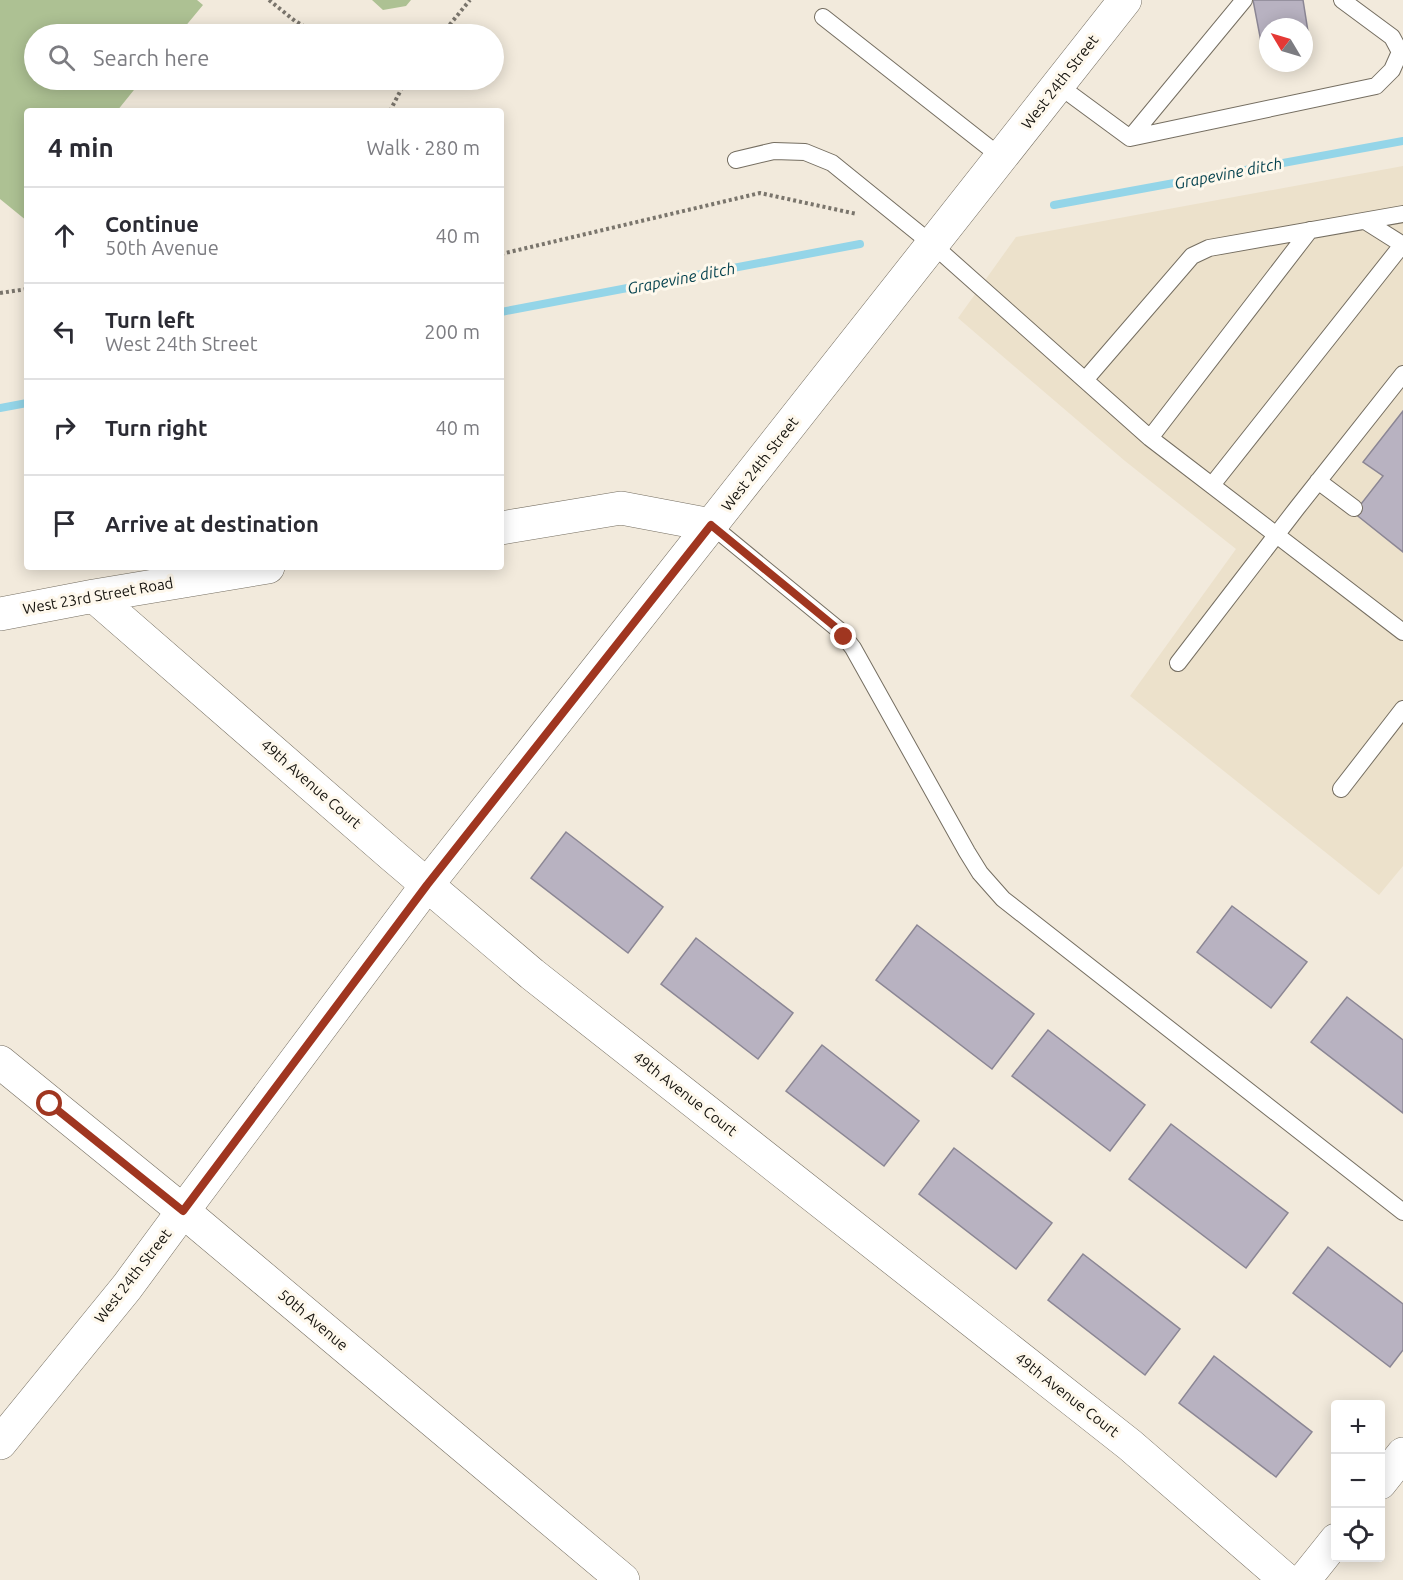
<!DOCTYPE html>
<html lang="en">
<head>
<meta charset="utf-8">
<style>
	:root { --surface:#fff; --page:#f2f2f3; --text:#2b2b33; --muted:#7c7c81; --line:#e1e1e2 }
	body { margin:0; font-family:Ubuntu,sans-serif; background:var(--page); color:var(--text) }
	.controls { position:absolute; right:18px; bottom:18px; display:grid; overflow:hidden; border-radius:6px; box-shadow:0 3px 15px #0003 }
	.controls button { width:54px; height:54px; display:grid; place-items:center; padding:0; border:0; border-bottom:2px solid var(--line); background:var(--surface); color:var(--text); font:30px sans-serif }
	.compass { position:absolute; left:1259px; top:18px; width:54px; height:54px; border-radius:50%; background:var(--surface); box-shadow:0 3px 15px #0003; rotate:308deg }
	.stop { position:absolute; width:18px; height:18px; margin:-14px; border:4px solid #a03620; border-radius:50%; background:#fff }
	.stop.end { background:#a03620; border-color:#fff; box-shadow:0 2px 6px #0008 }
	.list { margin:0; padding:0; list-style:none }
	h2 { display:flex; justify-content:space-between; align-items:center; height:78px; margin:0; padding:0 24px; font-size:26px }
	h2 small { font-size:20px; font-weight:400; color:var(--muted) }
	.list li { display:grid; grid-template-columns:39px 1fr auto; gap:18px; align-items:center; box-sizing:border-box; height:96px; padding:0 24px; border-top:2px solid var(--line) }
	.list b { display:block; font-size:22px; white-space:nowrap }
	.list p { margin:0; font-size:20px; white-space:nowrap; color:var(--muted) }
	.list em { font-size:20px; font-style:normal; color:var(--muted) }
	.icon { flex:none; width:33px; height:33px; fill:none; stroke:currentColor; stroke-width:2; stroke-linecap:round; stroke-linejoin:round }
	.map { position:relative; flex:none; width:1403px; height:1580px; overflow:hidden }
	.search { position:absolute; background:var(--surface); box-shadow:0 3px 15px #0003; left:24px; top:24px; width:480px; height:66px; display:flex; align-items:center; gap:15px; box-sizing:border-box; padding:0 21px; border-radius:33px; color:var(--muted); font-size:22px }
	.panel { position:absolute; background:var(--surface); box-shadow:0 3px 15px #0003; left:24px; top:108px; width:480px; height:462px; border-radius:6px }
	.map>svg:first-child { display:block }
	.built { fill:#ece1cb }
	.green { fill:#adc193 }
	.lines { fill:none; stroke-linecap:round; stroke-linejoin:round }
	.stream { stroke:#94d5e8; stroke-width:8 }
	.building { fill:#b8b2c1; stroke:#8b8694; stroke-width:1.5 }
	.lane-casing { stroke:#756e61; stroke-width:18 }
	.street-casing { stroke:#756e61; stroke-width:34 }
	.secondary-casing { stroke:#756e61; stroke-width:34 }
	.path { stroke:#7a756c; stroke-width:4; stroke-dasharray:3 3; stroke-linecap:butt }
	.lane { stroke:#fff; stroke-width:16 }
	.street { stroke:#fff; stroke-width:33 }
	.secondary { stroke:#fff; stroke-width:33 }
	.route { stroke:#a03620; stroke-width:8 }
	.labels { text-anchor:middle; stroke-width:6; stroke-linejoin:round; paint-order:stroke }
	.street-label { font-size:15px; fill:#14120d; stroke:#fef8ec }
	.water-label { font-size:16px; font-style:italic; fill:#013f4c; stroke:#fef8ec }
</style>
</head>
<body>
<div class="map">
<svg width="1403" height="1580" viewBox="0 0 1403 1580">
	<rect width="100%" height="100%" fill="#f2eadc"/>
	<path class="built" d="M 1403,166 L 1403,866 L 1379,895 L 1130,696 L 1236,549 L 1125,461 L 958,318 L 1016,237 Z"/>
	<path class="green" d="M 0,0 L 197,0 L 203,5 L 179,34 L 34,34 L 34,80 L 142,80 L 117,111 L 27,111 L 27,221 L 0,199 Z
		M 372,0 L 411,0 L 406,6 L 383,10 Z"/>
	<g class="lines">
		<path class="stream" d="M 1054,205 L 1403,141
			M 501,312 L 860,244
			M 0,408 L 27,403"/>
	</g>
	<path class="building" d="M 1253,0 L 1303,0 L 1309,38 L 1304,39 L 1304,27 L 1268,27 L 1268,46 L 1262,47 Z
		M 1403,411 L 1403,552 L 1354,513 L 1383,476 L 1363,462 Z
		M 566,832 L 663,907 L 628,953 L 531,878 Z
		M 1232,906 L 1307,962 L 1271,1008 L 1197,952 Z
		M 917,925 L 1034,1014 L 992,1069 L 876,980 Z
		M 696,938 L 793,1013 L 758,1059 L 661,984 Z
		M 1347,997 L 1403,1040 L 1403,1113 L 1311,1042 Z
		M 1048,1030 L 1145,1105 L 1110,1151 L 1012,1076 Z
		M 822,1045 L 919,1121 L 884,1166 L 786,1091 Z
		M 1171,1124 L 1288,1213 L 1246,1268 L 1129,1179 Z
		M 954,1148 L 1052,1223 L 1016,1269 L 919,1194 Z
		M 1328,1247 L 1403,1304 L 1403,1350 L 1390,1367 L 1293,1293 Z
		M 1083,1254 L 1180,1329 L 1145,1375 L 1048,1300 Z
		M 1214,1356 L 1312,1432 L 1276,1477 L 1179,1403 Z"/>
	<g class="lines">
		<defs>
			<path id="lane" d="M 823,17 L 1001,157
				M 1058,85 L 1130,138 L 1376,86 L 1392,70 L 1400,52 L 1392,37 L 1342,0
				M 1130,138 L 1244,0
				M 736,160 L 774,151 L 805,152 L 832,163 L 932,244 L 1150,438 L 1403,632
				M 1365,221 L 1403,245
				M 1085,380 L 1192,256 L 1209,248 L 1403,214
				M 1150,438 L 1310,230
				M 1318,481 L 1354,508
				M 1212,485 L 1402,245
				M 711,525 L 839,630 L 853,648 L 967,852 L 980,873 L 1003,899 L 1403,1212
				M 1178,663 L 1297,508 L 1403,374
				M 1341,789 L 1403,709"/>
			<path id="street" d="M 501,528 L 621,508 L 711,525
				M 94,596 L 393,856 L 532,974 L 1130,1445 L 1286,1580
				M 0,614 L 94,596 L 268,567
				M 0,1443 L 127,1287 L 183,1211
				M 1380,1483 L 1403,1454
				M 1304,1580 L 1336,1540"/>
			<path id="secondary" d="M 0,1062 L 183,1211 L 623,1580
				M 183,1211 L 427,885 L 1125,0"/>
		</defs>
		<use href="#lane" class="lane-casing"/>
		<use href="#street" class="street-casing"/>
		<use href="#secondary" class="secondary-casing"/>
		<path class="path" d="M 269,0 L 295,21 L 318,34
			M 442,34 L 470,0
			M 397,80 L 403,83
			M 390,111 L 406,80
			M 501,254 L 760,193 L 857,214
			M 0,293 L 27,289"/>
		<use href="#lane" class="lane"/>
		<use href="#street" class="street"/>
		<use href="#secondary" class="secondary"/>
	</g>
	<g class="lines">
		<path class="route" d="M 50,1104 L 183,1211 L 427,885 L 711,525 L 839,630 L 844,637"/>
	</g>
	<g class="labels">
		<g class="street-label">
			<text transform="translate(1060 82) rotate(-52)" y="5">West 24th Street</text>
			<text transform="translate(760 464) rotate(-52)" y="5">West 24th Street</text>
			<text transform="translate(98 596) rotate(-10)" y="5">West 23rd Street Road</text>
			<text transform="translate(311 784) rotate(41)" y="5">49th Avenue Court</text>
			<text transform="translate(685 1094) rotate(38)" y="5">49th Avenue Court</text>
			<text transform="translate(133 1276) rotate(-52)" y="5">West 24th Street</text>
			<text transform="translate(313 1320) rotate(40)" y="5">50th Avenue</text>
			<text transform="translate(1067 1395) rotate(38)" y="5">49th Avenue Court</text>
		</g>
		<g class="water-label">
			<text transform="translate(1228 173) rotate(-11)" y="6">Grapevine ditch</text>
			<text transform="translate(681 278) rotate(-11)" y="6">Grapevine ditch</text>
		</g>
	</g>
</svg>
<div class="controls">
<button>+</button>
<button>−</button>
<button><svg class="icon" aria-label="locate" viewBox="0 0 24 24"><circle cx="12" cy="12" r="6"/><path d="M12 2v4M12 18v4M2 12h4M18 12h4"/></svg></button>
</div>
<svg class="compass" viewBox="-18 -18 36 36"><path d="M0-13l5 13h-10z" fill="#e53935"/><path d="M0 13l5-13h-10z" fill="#7c7c81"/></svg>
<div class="stop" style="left:50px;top:1104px"></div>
<div class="stop end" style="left:844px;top:637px"></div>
<div class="search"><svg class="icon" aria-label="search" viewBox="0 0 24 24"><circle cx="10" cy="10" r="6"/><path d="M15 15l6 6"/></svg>Search here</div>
<section class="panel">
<h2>4 min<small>Walk · 280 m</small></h2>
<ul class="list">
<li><svg class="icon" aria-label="ahead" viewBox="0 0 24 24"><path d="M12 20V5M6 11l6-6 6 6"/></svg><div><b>Continue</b><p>50th Avenue</p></div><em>40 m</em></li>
<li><svg class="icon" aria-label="left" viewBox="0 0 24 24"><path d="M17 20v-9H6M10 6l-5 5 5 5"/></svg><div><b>Turn left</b><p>West 24th Street</p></div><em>200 m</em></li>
<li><svg class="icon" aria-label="right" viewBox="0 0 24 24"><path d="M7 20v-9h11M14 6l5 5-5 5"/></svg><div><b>Turn right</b></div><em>40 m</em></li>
<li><svg class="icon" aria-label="arrive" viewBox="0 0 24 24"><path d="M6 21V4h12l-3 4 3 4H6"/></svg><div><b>Arrive at destination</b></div></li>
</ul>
</section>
</div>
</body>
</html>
